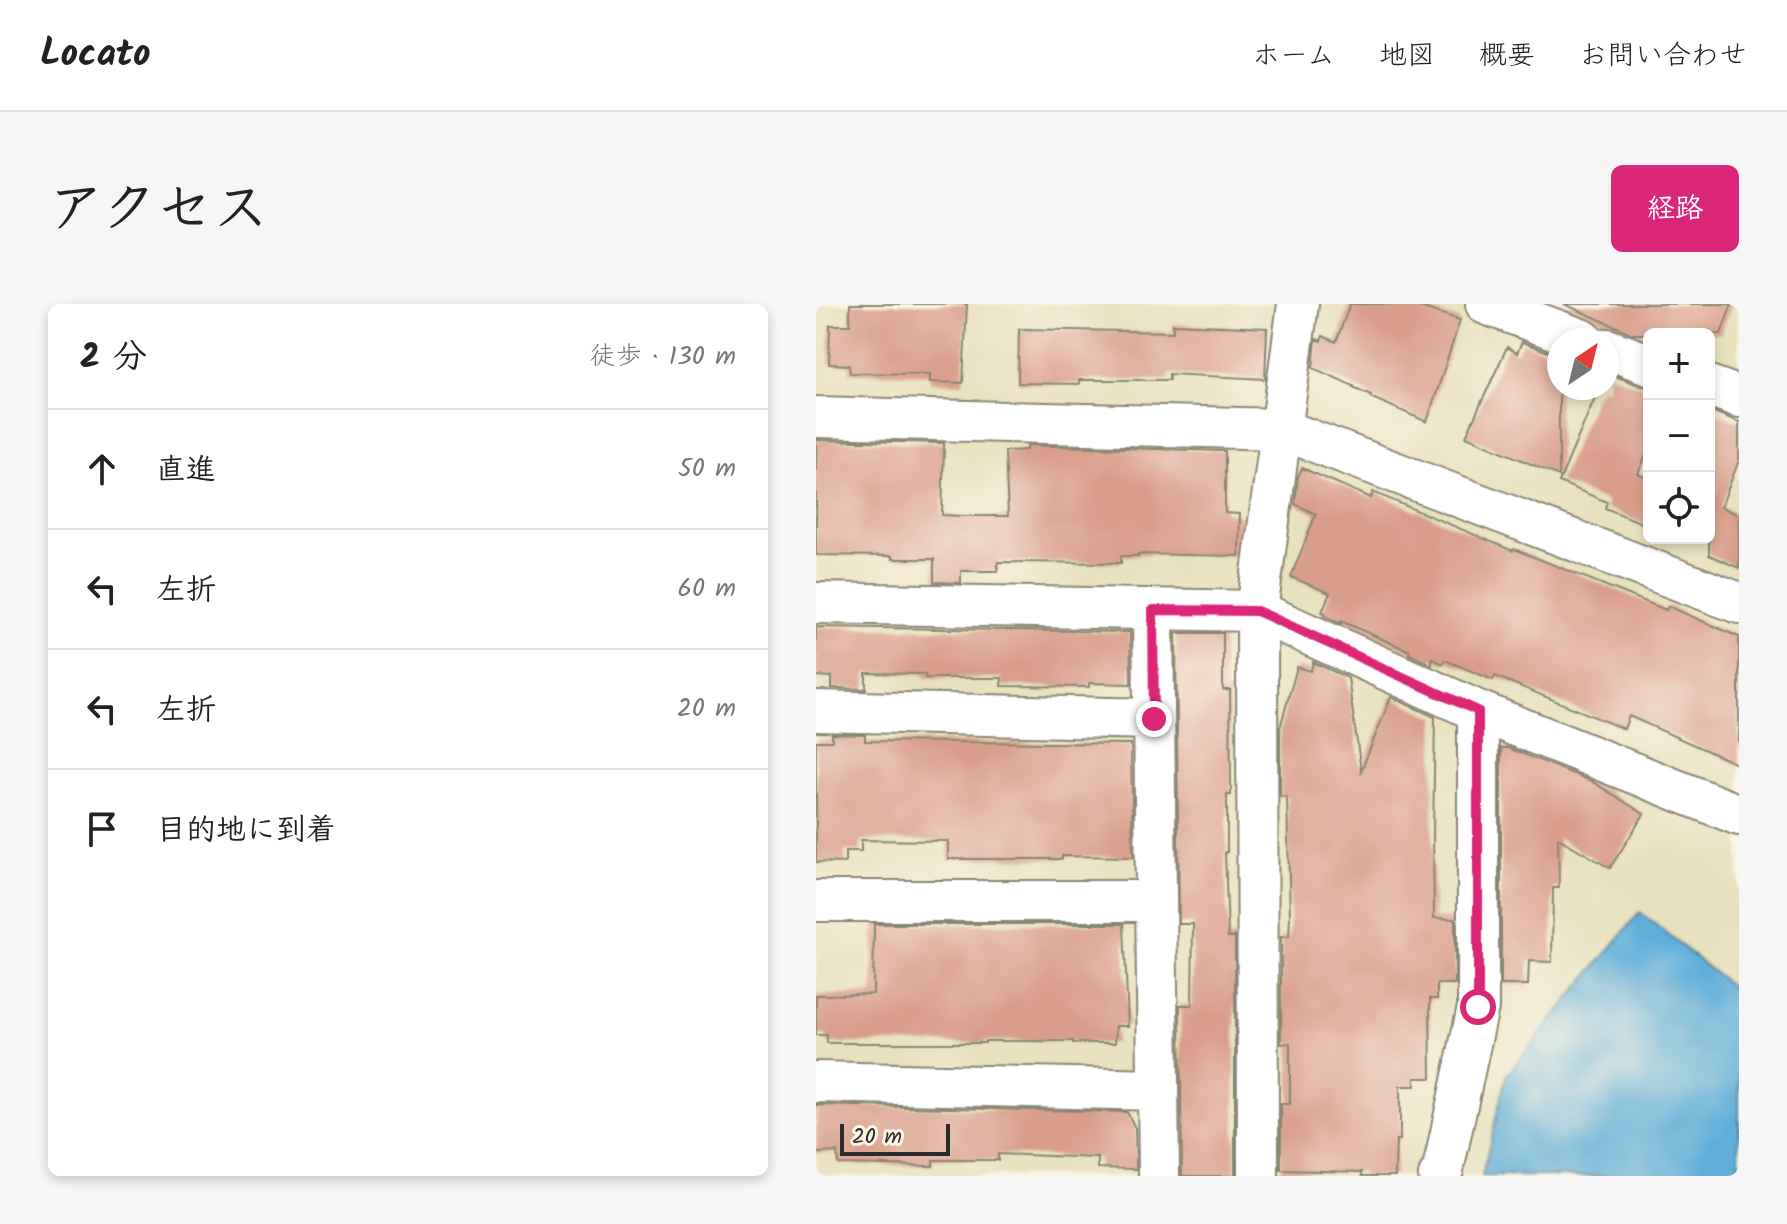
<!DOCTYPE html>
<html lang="ja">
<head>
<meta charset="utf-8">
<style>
	:root { --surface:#fff; --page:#f6f6f6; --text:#222; --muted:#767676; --line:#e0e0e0; --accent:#db2777 }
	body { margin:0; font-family:Kalam,"Klee One",sans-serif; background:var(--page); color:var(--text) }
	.controls { position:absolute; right:24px; top:24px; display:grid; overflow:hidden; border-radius:12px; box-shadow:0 4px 12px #0003 }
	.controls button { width:72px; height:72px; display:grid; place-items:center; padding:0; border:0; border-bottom:2px solid var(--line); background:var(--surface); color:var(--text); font:40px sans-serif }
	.compass { position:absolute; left:731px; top:24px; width:72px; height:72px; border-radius:50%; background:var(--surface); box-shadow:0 4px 12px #0003; rotate:35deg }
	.scale { position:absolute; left:24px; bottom:20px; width:110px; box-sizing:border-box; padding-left:8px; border:4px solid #2b2b2b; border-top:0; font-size:22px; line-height:28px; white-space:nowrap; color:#2b2b2b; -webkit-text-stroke:6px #fcf5e5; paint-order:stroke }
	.stop { position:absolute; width:24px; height:24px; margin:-18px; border:6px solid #db2777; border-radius:50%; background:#fff }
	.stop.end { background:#db2777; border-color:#fff; box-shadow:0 2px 8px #0008 }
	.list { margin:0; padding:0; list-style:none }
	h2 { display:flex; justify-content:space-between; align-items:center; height:104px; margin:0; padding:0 32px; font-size:34px }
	h2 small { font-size:26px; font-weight:400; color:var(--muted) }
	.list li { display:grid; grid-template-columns:52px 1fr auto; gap:24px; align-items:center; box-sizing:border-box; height:120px; padding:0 32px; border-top:2px solid var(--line) }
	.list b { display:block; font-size:30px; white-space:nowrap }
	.list em { font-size:26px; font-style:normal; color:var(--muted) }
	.icon { flex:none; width:44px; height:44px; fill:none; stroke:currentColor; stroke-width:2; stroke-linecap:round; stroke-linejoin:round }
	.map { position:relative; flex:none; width:923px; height:872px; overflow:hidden; border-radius:12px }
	header { display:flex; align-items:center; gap:48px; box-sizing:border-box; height:112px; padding:0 40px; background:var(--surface); border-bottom:2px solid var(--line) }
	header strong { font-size:38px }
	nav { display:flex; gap:44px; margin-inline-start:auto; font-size:28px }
	.intro { display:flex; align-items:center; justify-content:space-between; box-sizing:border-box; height:192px; padding:0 48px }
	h1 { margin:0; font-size:56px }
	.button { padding:20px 36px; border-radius:12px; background:var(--accent); color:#fff; font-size:28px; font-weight:700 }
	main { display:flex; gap:48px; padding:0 48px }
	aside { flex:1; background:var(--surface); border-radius:12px; box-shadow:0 4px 12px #0003 }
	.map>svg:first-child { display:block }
	.water { fill:#5faed9; stroke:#456c82; stroke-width:2 }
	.building { fill:#d99e8a }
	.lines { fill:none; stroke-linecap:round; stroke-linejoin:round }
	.street-casing { stroke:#898674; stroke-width:44 }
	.street { stroke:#fff; stroke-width:40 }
	.route { stroke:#db2777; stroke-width:10 }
</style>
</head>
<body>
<header>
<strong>Locato</strong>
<nav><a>ホーム</a><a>地図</a><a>概要</a><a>お問い合わせ</a></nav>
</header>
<div class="intro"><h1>アクセス</h1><a class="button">経路</a></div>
<main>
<aside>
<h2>2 分<small>徒歩 · 130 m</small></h2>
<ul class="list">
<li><svg class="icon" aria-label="ahead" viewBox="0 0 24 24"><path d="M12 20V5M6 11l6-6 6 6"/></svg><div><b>直進</b></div><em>50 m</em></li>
<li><svg class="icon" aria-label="left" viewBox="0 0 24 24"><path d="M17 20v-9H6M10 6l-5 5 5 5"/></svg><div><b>左折</b></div><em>60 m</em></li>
<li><svg class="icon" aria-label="left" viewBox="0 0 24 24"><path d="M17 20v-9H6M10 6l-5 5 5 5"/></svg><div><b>左折</b></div><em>20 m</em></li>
<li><svg class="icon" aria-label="arrive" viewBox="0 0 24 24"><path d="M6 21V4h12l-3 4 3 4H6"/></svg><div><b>目的地に到着</b></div></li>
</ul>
</aside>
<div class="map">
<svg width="923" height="872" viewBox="0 0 923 872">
	<rect width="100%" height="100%" fill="#fcf5e5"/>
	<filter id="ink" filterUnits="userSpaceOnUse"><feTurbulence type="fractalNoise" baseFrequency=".0125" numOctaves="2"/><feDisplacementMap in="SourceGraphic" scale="16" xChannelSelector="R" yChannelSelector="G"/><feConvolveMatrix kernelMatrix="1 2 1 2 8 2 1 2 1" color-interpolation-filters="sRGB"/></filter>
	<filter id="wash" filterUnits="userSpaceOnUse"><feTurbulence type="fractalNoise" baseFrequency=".006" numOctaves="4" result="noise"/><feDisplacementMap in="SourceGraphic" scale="32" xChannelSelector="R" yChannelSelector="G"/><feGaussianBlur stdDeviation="1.8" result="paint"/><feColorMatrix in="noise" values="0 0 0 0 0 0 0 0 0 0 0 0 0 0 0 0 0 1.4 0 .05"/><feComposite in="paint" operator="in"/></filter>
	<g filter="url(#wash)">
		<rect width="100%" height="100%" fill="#e7e1bd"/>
		<path class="water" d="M 824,608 L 923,689 L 923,872 L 666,872 L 690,772 Z"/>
		<g id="blocks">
			<path class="building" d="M 34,0 L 151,0 L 147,79 L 114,78 L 114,70 L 34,69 L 33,61 L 13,60 L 14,21 L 34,21 Z
				M 534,0 L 595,0 L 644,16 L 611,118 L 554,93 L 555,91 L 537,83 L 538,82 L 497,64 L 500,35 L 505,37 L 507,32 L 520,38 Z
				M 748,0 L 916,0 L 905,30 L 817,30 Z
				M 357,20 L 451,24 L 449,75 L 353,70 L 353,76 L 263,76 L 263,80 L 202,79 L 203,25 L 357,28 Z
				M 706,38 L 743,52 L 743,172 L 650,132 L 691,43 L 701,49 Z
				M 791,69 L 825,82 L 833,83 L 833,144 L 822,170 L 833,175 L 833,222 L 789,204 L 791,198 L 743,178 L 783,84 L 791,84 Z
				M 893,106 L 923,118 L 923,156 L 905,203 L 923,211 L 923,264 L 893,251 Z
				M 0,136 L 128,139 L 126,211 L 145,212 L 192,212 L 189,147 L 211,146 L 211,141 L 409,147 L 409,209 L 424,210 L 423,252 L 322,250 L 322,252 L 305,252 L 305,259 L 182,258 L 182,267 L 145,267 L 145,279 L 118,278 L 118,255 L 76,255 L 76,252 L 0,251 Z
				M 486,164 L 555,194 L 557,188 L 697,247 L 698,245 L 850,306 L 852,302 L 923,333 L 923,461 L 813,412 L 808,425 L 679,372 L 677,376 L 629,356 L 627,360 L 616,354 L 616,361 L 593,350 L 594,347 L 525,317 L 525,320 L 509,312 L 509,309 L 506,308 L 514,289 L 475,273 L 500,210 L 479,200 L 482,173 Z
				M 0,323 L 314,328 L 315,380 L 273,379 L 273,383 L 185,382 L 186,374 L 109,374 L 109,370 L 50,369 L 50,385 L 16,384 L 16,373 L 0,372 Z
				M 360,329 L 407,329 L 407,386 L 414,386 L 415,491 L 411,491 L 411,548 L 409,548 L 412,633 L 419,633 L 419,872 L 366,872 L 364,701 L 376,701 L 377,620 L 363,620 Z
				M 497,358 L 532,374 L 545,467 L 575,393 L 619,413 L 617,528 L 618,614 L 639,615 L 639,680 L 621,680 L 621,695 L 614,695 L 615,774 L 599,774 L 599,782 L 584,782 L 584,836 L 580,836 L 579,872 L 546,872 L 546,868 L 465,866 L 465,800 L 474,800 L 474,739 L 465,740 L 465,633 L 473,633 L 474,613 L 471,493 L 464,492 L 464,424 L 481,363 L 495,367 Z
				M 16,430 L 49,431 L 49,437 L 315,440 L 317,553 L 246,552 L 246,555 L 132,555 L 132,537 L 45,536 L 45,547 L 29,547 L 29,559 L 0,558 L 0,437 L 16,437 Z
				M 685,444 L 692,444 L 775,477 L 828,510 L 794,564 L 742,534 L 743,584 L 737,584 L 736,658 L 713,657 L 712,681 L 685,681 Z
				M 58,620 L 308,620 L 312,722 L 300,722 L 299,739 L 257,739 L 257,737 L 169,737 L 169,739 L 11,739 L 11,731 L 0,731 L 0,691 L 57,690 Z
				M 0,801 L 311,808 L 319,824 L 320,865 L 282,864 L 282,854 L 182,850 L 182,856 L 117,856 L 117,862 L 22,860 L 21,848 L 0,849 Z"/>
		</g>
	</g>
	<g filter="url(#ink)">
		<use href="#blocks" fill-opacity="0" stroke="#898674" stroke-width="2"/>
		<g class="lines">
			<defs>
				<path id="street" d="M 670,0 L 767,36
					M 791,45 L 833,60
					M 893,82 L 923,93
					M 0,113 L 465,125 L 923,299
					M 0,299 L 441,307 L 662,407 L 923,511
					M 337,306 L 343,872
					M 0,407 L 338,415
					M 0,597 L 340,597
					M 0,778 L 342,786
					M 442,872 L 441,307 L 482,0
					M 623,872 L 627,866 L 662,703 L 662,407"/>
			</defs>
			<use href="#street" class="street-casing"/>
			<use href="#street" class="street"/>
		</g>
	</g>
	<g class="lines" filter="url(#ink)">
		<path class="route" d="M 338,415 L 337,306 L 441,307 L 662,407 L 662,703"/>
	</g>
</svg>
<div class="controls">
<button>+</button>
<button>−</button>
<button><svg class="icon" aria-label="locate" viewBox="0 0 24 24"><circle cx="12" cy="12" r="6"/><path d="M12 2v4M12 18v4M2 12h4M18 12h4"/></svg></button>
</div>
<svg class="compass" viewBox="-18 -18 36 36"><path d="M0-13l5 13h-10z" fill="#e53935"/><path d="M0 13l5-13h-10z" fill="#767676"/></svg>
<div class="scale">20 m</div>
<div class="stop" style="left:662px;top:703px"></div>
<div class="stop end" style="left:338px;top:415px"></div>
</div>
</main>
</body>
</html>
